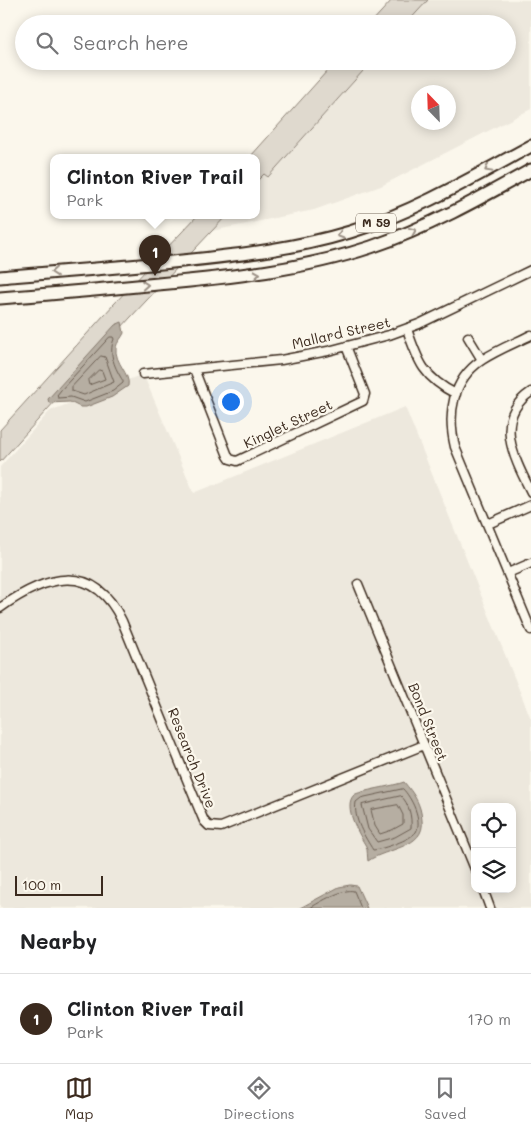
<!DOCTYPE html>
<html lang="en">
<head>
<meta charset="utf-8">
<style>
	:root { --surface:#fff; --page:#f2f2f2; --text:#202124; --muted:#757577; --line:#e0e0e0; --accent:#3b2a1e }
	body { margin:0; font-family:Mali,sans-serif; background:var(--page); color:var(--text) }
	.controls { position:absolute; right:15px; bottom:15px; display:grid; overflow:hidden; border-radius:10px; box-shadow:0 2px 12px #0003 }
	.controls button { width:45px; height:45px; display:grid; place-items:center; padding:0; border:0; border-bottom:1px solid var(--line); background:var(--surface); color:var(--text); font:25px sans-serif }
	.compass { position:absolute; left:411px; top:85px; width:45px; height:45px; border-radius:50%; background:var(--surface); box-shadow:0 2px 12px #0003; rotate:337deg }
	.scale { position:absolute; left:15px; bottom:12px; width:88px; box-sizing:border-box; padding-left:5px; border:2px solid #3b2a1e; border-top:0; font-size:14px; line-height:18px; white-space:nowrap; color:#3b2a1e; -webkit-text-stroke:4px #fbf7ec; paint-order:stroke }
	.you { position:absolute; left:230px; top:401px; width:18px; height:18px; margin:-12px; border:4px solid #fff; border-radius:50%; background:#1a73e8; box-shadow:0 0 0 8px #1a73e833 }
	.badge { display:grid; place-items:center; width:32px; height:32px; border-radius:50%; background:var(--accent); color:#fff; font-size:16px; font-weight:700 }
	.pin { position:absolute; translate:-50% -41px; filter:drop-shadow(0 1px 2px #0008) }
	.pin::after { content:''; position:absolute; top:26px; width:18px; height:15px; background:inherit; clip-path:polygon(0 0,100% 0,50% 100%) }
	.popup { position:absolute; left:50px; top:154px; width:210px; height:65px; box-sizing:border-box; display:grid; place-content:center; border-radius:10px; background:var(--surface); filter:drop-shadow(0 1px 4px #0005); font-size:16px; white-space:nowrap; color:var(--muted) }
	.popup b { font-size:19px; color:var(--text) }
	.popup::after { content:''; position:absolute; left:50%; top:100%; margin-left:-10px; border:10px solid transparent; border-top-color:var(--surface) }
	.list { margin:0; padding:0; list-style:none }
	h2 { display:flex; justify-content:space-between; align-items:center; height:65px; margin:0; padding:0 20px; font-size:21px }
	h2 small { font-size:16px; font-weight:400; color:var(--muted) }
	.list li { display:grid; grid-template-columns:32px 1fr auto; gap:15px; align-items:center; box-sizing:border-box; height:90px; padding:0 20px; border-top:1px solid var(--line) }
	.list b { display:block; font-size:19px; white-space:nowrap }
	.list p { margin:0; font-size:16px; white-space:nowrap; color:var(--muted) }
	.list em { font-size:16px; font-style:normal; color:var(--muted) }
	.icon { flex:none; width:28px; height:28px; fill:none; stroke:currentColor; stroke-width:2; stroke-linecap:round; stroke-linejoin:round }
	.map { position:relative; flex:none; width:531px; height:908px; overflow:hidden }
	.search { position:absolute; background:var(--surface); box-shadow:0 2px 12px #0003; left:15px; right:15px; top:15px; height:55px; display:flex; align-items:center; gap:12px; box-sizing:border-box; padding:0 18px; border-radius:28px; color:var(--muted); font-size:19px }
	.sheet { height:155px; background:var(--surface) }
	nav { display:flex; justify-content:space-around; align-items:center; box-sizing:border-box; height:70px; border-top:1px solid var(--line); background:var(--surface); font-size:14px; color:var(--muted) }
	nav a { display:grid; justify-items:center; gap:2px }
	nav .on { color:var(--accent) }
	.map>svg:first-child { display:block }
	.built { fill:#ede8dd; fill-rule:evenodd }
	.green { fill:#dfd9ce; stroke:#8d8276 }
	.water { fill:#b6aea2; stroke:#85796d }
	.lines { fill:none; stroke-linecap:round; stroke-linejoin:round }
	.shore { stroke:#6c5f53; stroke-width:1 }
	.minor-casing { stroke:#3b2a1e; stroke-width:11 }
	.highway-casing { stroke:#3b2a1e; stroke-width:15 }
	.minor { stroke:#fbf7ec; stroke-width:8 }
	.highway { stroke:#fbf7ec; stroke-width:11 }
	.oneway { stroke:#9b9085 }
	.labels { text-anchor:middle; stroke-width:4.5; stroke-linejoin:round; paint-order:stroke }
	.shield { fill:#fbf7ec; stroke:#75685c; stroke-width:1 }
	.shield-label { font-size:12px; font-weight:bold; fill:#3b2a1e }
	.street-label { font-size:14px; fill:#3b2a1e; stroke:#fbf7ec }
</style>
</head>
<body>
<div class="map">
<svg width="531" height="908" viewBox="0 0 531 908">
	<rect width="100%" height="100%" fill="#fbf7ec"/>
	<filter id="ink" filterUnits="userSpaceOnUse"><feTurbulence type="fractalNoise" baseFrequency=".02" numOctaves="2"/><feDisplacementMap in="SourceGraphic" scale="10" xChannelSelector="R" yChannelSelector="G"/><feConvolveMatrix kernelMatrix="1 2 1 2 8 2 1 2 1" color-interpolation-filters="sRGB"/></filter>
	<g filter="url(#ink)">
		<path class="built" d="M 428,0 L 531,0 L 531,109 L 381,186 L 314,210 L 212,231 L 227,215 L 256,215 L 256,182 L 264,174 L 268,177 L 372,61 L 507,61 L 507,24 L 406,24 ZM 418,92 L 448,92 L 448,122 L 418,122 Z
			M 143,374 L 194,493 L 405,407 L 531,719 L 531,908 L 0,908 L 0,467 L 50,411 ZM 475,807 L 512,807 L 512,889 L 475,889 Z"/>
		<path class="green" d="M 392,0 L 428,0 L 406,24 L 370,24 Z
			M 336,61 L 372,61 L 268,177 L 264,174 L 256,182 L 256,157 L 250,157 Z
			M 198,215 L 227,215 L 130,318 L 0,462 L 0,430 L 114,304 Z"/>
		<path class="water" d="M 122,322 L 124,333 C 122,338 117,342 116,347 C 114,363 131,374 128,386 L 112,397 L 86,407 L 80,407 L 70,402 L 49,403 L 48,399 L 115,325 Z
			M 404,782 C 414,794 421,804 422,820 C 426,848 386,848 368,861 C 367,856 368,851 366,846 C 360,836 342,806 354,795 C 359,791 394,786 404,782 Z
			M 350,885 L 357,886 L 367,908 L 300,908 L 339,887 Z"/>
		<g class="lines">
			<path class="shore" d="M 110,337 L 113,337 L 114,339 C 108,354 115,368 123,381 L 123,383 L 113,391 L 85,402 L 71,397 L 58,398 L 57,395 L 61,390 Z
				M 101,356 L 105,357 L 114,382 L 84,395 L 72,391 L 72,387 Z
				M 99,370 L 102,371 L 105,379 L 89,385 L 88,381 Z
				M 403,789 C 411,797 423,820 416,832 C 410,840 383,849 373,850 C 365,837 353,819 356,802 L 361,798 Z
				M 401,796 C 409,803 412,817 411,828 L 395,837 L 377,842 L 368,829 L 362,805 Z
				M 398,805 L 403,815 L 403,824 L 392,830 L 380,834 L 375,826 L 371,810 Z
				M 310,908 C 320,902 343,888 354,891 L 361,908"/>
			<defs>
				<path id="minor" d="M 407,329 C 418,362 424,378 456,394
					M 531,335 C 515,343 497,350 482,360 C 452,380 447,414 455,447 L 531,630
					M 468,337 L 482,360
					M 194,369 L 228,456 L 230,459 L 237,461 L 363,401 L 365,394 L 346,346
					M 143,374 L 281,360 L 328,351 L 389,335 L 419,324 L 531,270
					M 531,392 C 492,418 515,460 531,492
					M 488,524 L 531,505
					M 508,573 L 531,563
					M 358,584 L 475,869
					M 0,608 C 45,576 93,560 122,621 L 201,814 L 204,821 L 209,826 L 221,827 L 424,745
					M 483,889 L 490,908"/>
				<path id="highway" d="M 0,277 C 60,272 121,267 182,261 C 239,255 294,249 350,232 C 414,212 472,178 531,146
					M 0,298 C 53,294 106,289 158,284 C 231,277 302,270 371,247 C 427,228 479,199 531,170"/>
			</defs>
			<use href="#minor" class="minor-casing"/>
			<use href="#highway" class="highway-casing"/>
			<use href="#minor" class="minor"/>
			<use href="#highway" class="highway"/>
		</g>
		<defs><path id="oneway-chevron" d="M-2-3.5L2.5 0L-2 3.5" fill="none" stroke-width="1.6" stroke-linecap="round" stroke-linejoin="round" transform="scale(1.25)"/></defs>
		<g class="oneway">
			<use href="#oneway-chevron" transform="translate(488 169) rotate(151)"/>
			<use href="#oneway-chevron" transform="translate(413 231) rotate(-23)"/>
			<use href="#oneway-chevron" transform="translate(340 235) rotate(163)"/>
			<use href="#oneway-chevron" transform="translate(54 272) rotate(175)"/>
			<use href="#oneway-chevron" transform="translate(257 274) rotate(-8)"/>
			<use href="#oneway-chevron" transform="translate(145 285) rotate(-5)"/>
		</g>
	</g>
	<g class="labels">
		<rect class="shield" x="356" y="213.5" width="40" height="19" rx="4"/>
		<g class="shield-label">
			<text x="376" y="227">M 59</text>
		</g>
		<g class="street-label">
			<text transform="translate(341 333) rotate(-13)" y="5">Mallard Street</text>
			<text transform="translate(288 424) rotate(-25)" y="5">Kinglet Street</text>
			<text transform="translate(428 722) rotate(68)" y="5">Bond Street</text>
			<text transform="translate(192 758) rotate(68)" y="5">Research Drive</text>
		</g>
	</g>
</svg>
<div class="controls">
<button><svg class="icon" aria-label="locate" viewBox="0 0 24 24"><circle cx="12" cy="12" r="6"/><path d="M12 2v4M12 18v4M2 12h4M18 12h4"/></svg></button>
<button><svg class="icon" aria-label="layers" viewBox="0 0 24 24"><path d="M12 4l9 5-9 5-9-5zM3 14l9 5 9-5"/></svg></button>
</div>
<svg class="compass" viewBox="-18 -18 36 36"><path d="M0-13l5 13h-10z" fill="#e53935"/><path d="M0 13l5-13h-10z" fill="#757577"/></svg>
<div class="scale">100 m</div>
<div class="you"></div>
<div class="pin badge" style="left:155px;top:276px">1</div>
<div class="popup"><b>Clinton River Trail</b>Park</div>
<div class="search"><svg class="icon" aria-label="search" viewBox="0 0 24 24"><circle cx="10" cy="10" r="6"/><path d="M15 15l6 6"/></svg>Search here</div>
</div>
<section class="sheet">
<h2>Nearby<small></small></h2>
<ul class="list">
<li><span class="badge">1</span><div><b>Clinton River Trail</b><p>Park</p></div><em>170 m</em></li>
</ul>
</section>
<nav>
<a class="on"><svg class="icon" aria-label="map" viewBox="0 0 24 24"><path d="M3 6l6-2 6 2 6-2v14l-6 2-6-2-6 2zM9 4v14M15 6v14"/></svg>Map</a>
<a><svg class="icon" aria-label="directions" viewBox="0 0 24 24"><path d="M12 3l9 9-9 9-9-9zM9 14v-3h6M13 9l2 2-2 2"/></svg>Directions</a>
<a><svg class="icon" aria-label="saved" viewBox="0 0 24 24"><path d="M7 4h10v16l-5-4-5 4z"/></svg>Saved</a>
</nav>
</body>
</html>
